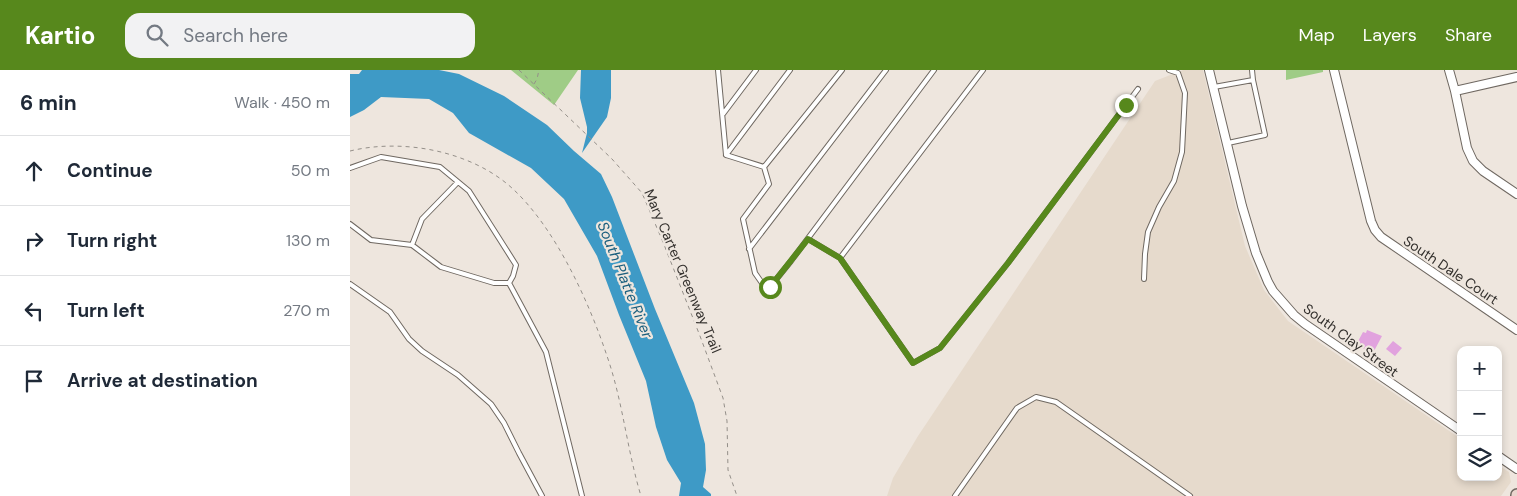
<!DOCTYPE html>
<html lang="en">
<head>
<meta charset="utf-8">
<style>
	:root { --surface:#fff; --page:#f2f2f3; --text:#1f2937; --muted:#747a83; --line:#e0e1e3; --accent:#57881c }
	body { margin:0; font-family:"DM Sans",sans-serif; background:var(--page); color:var(--text) }
	.controls { position:absolute; right:15px; bottom:15px; display:grid; overflow:hidden; border-radius:10px; box-shadow:0 2px 8px #0003 }
	.controls button { width:45px; height:45px; display:grid; place-items:center; padding:0; border:0; border-bottom:1px solid var(--line); background:var(--surface); color:var(--text); font:25px sans-serif }
	.stop { position:absolute; width:15px; height:15px; margin:-11px; border:4px solid #57881c; border-radius:50%; background:#fff }
	.stop.end { background:#57881c; border-color:#fff; box-shadow:0 1px 5px #0008 }
	.list { margin:0; padding:0; list-style:none }
	h2 { display:flex; justify-content:space-between; align-items:center; height:65px; margin:0; padding:0 20px; font-size:21px }
	h2 small { font-size:16px; font-weight:400; color:var(--muted) }
	.list li { display:grid; grid-template-columns:32px 1fr auto; gap:15px; align-items:center; box-sizing:border-box; height:70px; padding:0 20px; border-top:1px solid var(--line) }
	.list b { display:block; font-size:19px; white-space:nowrap }
	.list em { font-size:16px; font-style:normal; color:var(--muted) }
	.icon { flex:none; width:28px; height:28px; fill:none; stroke:currentColor; stroke-width:2; stroke-linecap:round; stroke-linejoin:round }
	.map { position:relative; flex:none; width:1167px; height:426px; overflow:hidden }
	header { display:flex; align-items:center; gap:30px; box-sizing:border-box; height:70px; padding:0 25px; background:var(--accent); color:#fff }
	header strong { font-size:24px }
	nav { display:flex; gap:28px; margin-inline-start:auto; font-size:18px }
	.search { width:350px; height:45px; background:var(--page); display:flex; align-items:center; gap:12px; box-sizing:border-box; padding:0 18px; border-radius:15px; color:var(--muted); font-size:19px }
	main { display:flex }
	aside { flex:1; background:var(--surface) }
	.map>svg:first-child { display:block }
	.built { fill:#e6dacc }
	.green { fill:#9fcc86 }
	.water { fill:#3e9ac6 }
	.building { fill:#e1a2de }
	.lines { fill:none; stroke-linecap:round; stroke-linejoin:round }
	.lane-casing { stroke:#6f6861; stroke-width:6 }
	.street-casing { stroke:#6f6861; stroke-width:10 }
	.secondary-casing { stroke:#6f6861; stroke-width:14 }
	.path { stroke:#948f89; stroke-width:1; stroke-dasharray:4 4; stroke-linecap:butt }
	.lane { stroke:#fff; stroke-width:4 }
	.street { stroke:#fff; stroke-width:8 }
	.secondary { stroke:#ebd5ce; stroke-width:11 }
	.route { stroke:#57881c; stroke-width:6 }
	.labels { text-anchor:middle; stroke-width:4.5; stroke-linejoin:round; paint-order:stroke }
	.street-label { font-size:14px; fill:#33302d; stroke:#eee6de }
	.water-label { font-size:15px; font-style:italic; fill:#1a5e7d; stroke:#eee6de }
</style>
</head>
<body>
<header>
<strong>Kartio</strong>
<div class="search"><svg class="icon" aria-label="search" viewBox="0 0 24 24"><circle cx="10" cy="10" r="6"/><path d="M15 15l6 6"/></svg>Search here</div>
<nav><a>Map</a><a>Layers</a><a>Share</a></nav>
</header>
<main>
<aside>
<h2>6 min<small>Walk · 450 m</small></h2>
<ul class="list">
<li><svg class="icon" aria-label="ahead" viewBox="0 0 24 24"><path d="M12 20V5M6 11l6-6 6 6"/></svg><div><b>Continue</b></div><em>50 m</em></li>
<li><svg class="icon" aria-label="right" viewBox="0 0 24 24"><path d="M7 20v-9h11M14 6l5 5-5 5"/></svg><div><b>Turn right</b></div><em>130 m</em></li>
<li><svg class="icon" aria-label="left" viewBox="0 0 24 24"><path d="M17 20v-9H6M10 6l-5 5 5 5"/></svg><div><b>Turn left</b></div><em>270 m</em></li>
<li><svg class="icon" aria-label="arrive" viewBox="0 0 24 24"><path d="M6 21V4h12l-3 4 3 4H6"/></svg><div><b>Arrive at destination</b></div></li>
</ul>
</aside>
<div class="map">
<svg width="1167" height="426" viewBox="0 0 1167 426">
	<rect width="100%" height="100%" fill="#eee6de"/>
	<path class="built" d="M 833,0 L 853,0 L 895,176 L 914,220 L 938,251 L 1111,369 L 1111,407 L 1148,407 L 1148,395 L 1159,402 L 1161,412 L 1151,426 L 537,426 L 543,408 L 568,366 L 805,11 Z"/>
	<path class="green" d="M 161,0 L 228,0 L 204,35 Z
		M 936,0 L 973,0 L 973,2 L 936,10 Z"/>
	<path class="water" d="M 12,0 L 89,0 L 109,4 L 154,26 L 197,55 L 224,81 L 251,104 L 262,127 L 305,239 L 344,333 L 355,374 L 356,400 L 353,417 L 361,424 L 361,426 L 329,426 L 331,413 L 317,390 L 306,357 L 296,311 L 269,245 L 247,186 L 214,129 L 181,98 L 119,63 L 103,43 L 79,29 L 31,27 L 14,40 L 0,47 L 0,4 L 9,4 Z
		M 231,0 L 261,0 L 261,28 L 257,47 L 232,83 L 237,63 L 237,57 L 230,28 Z"/>
	<path class="building" d="M 1017,260 L 1032,266 L 1023,283 L 1006,275 L 1013,262 L 1016,263 Z
		M 1043,271 L 1052,278 L 1045,286 L 1036,279 Z"/>
	<g class="lines">
		<defs>
			<path id="lane" d="M 368,0 L 376,85 L 414,97 L 419,114 L 393,149 L 405,203 L 412,213 L 420,217 L 441,191 L 584,0
				M 902,0 L 903,10
				M 864,17 L 903,10 L 915,65 L 878,73
				M 373,44 L 406,0
				M 376,85 L 440,0
				M 414,97 L 492,0
				M 0,98 L 31,87 L 90,97 L 119,121 L 166,195 L 163,206 L 159,213 L 144,213 L 91,197 L 62,175 L 21,170 L 0,154
				M 458,169 L 490,188 L 563,293 L 590,278 L 658,193 L 788,19
				M 62,175 L 72,149 L 108,112
				M 399,179 L 536,0
				M 490,188 L 633,0
				M 794,209 L 795,184 L 798,162 L 809,137 L 824,111 L 832,82 L 835,23 L 828,3 L 819,0
				M 159,213 L 196,282 L 232,426
				M 0,214 L 40,242 L 59,269 L 72,281 L 108,305 L 141,334 L 154,353 L 169,383 L 192,426
				M 605,426 L 667,338 L 686,327 L 706,332 L 840,426"/>
			<path id="street" d="M 859,0 L 892,136 L 906,183 L 918,212 L 923,221 L 944,245 L 955,254 L 1111,361
				M 984,0 L 1021,151 L 1025,160 L 1031,167 L 1167,260
				M 1099,0 L 1105,21 L 1117,78 L 1123,91 L 1133,101 L 1167,124
				M 1105,21 L 1167,7
				M 1148,386 L 1167,399"/>
			<path id="secondary" d="M 1167,426 L 1167,425"/>
		</defs>
		<use href="#lane" class="lane-casing"/>
		<use href="#street" class="street-casing"/>
		<use href="#secondary" class="secondary-casing"/>
		<path class="path" d="M 169,0 L 262,89 L 292,123 L 313,172 L 350,266 L 373,328 L 377,351 L 378,400 L 387,426
			M 184,14 L 187,9 L 189,0
			M 0,81 C 53,68 122,81 163,119 C 206,159 239,232 257,286 C 273,332 277,380 291,426"/>
		<use href="#lane" class="lane"/>
		<use href="#street" class="street"/>
		<use href="#secondary" class="secondary"/>
	</g>
	<g class="lines">
		<path class="route" d="M 420,217 L 458,169 L 490,188 L 563,293 L 590,278 L 658,193 L 776,35"/>
	</g>
	<g class="labels">
		<g class="street-label">
			<text transform="translate(1101 200) rotate(34)" y="5">South Dale Court</text>
			<text transform="translate(333 201) rotate(67)" y="5">Mary Carter Greenway Trail</text>
			<text transform="translate(1001 270) rotate(36)" y="5">South Clay Street</text>
		</g>
		<g class="water-label">
			<text transform="translate(275 210) rotate(68)" y="5">South Platte River</text>
		</g>
	</g>
</svg>
<div class="controls">
<button>+</button>
<button>−</button>
<button><svg class="icon" aria-label="layers" viewBox="0 0 24 24"><path d="M12 4l9 5-9 5-9-5zM3 14l9 5 9-5"/></svg></button>
</div>
<div class="stop" style="left:420px;top:217px"></div>
<div class="stop end" style="left:776px;top:35px"></div>
</div>
</main>
</body>
</html>
